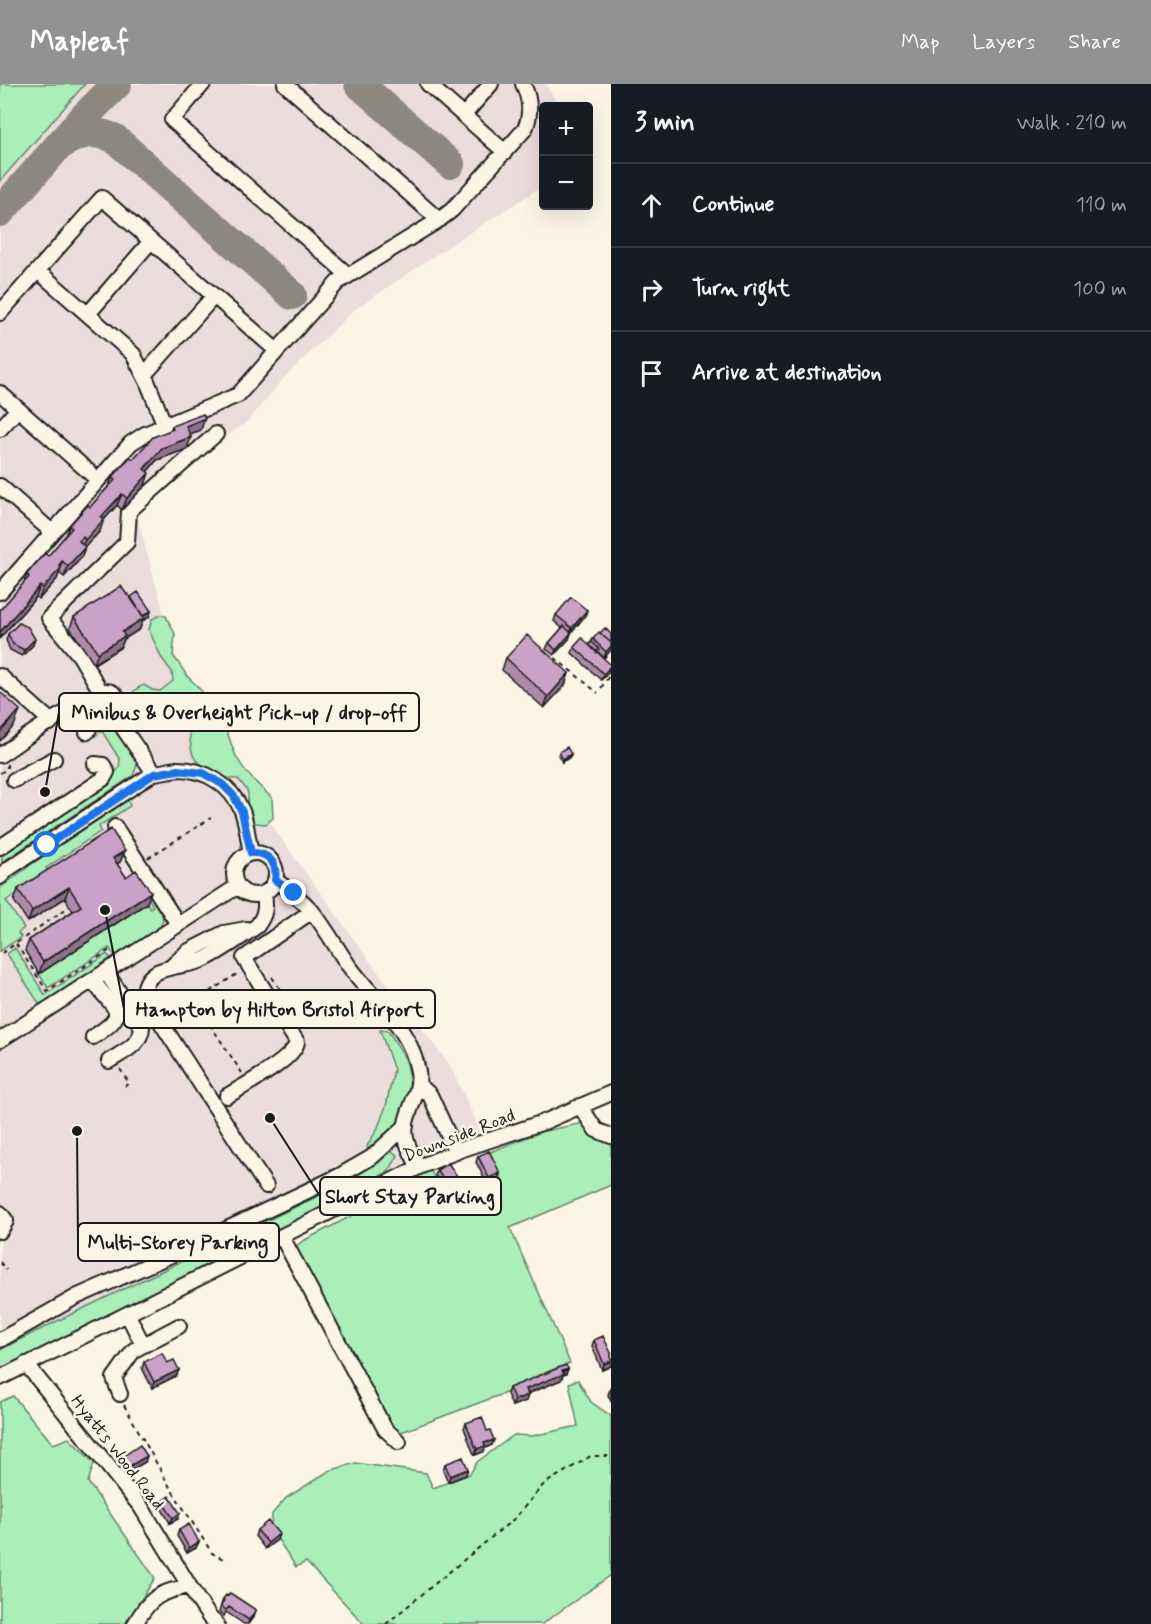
<!DOCTYPE html>
<html lang="en">
<head>
<meta charset="utf-8">
<style>
	:root { --surface:#171b24; --page:#20242c; --text:#f1f3f6; --muted:#9ea1a6; --line:#363941; --accent:#919294 }
	body { margin:0; font-family:Mynerve,sans-serif; background:var(--page); color:var(--text) }
	.controls { position:absolute; right:18px; top:18px; display:grid; overflow:hidden; border-radius:6px; box-shadow:0 6px 24px #0002 }
	.controls button { width:54px; height:54px; display:grid; place-items:center; padding:0; border:0; border-bottom:2px solid var(--line); background:var(--surface); color:var(--text); font:30px sans-serif }
	.stop { position:absolute; width:18px; height:18px; margin:-14px; border:4px solid #1a73e8; border-radius:50%; background:#fff }
	.stop.end { background:#1a73e8; border-color:#fff; box-shadow:0 2px 6px #0008 }
	.list { margin:0; padding:0; list-style:none }
	h2 { display:flex; justify-content:space-between; align-items:center; height:78px; margin:0; padding:0 24px; font-size:26px }
	h2 small { font-size:20px; font-weight:400; color:var(--muted) }
	.list li { display:grid; grid-template-columns:39px 1fr auto; gap:18px; align-items:center; box-sizing:border-box; height:84px; padding:0 24px; border-top:2px solid var(--line) }
	.list b { display:block; font-size:22px; white-space:nowrap }
	.list em { font-size:20px; font-style:normal; color:var(--muted) }
	.icon { flex:none; width:33px; height:33px; fill:none; stroke:currentColor; stroke-width:2; stroke-linecap:round; stroke-linejoin:round }
	.map { position:relative; flex:none; width:611px; height:1540px; overflow:hidden }
	header { display:flex; align-items:center; gap:36px; box-sizing:border-box; height:84px; padding:0 30px; background:var(--accent); color:#fff }
	header strong { font-size:28px }
	nav { display:flex; gap:33px; margin-inline-start:auto; font-size:21px }
	main { display:flex }
	aside { flex:1; background:var(--surface) }
	.map>svg:first-child { display:block }
	.built { fill:#eddcdc }
	.green { fill:#aaefba; stroke:#63866b; stroke-width:1.5 }
	.lines { fill:none; stroke-linecap:round; stroke-linejoin:round }
	.taxiway { stroke:#8c8880; stroke-width:30 }
	.minor-casing { stroke:#1c1c1c; stroke-width:18 }
	.path { stroke:#1c1c1c; stroke-width:2; stroke-dasharray:4.5 4.5; stroke-linecap:butt }
	.minor { stroke:#fcf5e5; stroke-width:14 }
	.wall { fill:#af8bab; stroke:#1c1c1c; stroke-width:1.5 }
	.shaded-wall { fill:#8e718b; stroke:#1c1c1c; stroke-width:1.5 }
	.building { fill:#cba2c7; stroke:#1c1c1c; stroke-width:1.5 }
	.route { stroke:#1a73e8; stroke-width:8 }
	.labels { text-anchor:middle; stroke-width:5; stroke-linejoin:round; paint-order:stroke }
	.street-label { font-size:18px; fill:#1c1c1c; stroke:#fcf5e5 }
	.leader { fill:none; stroke:#1c1c1c; stroke-width:2 }
	.callout-dot { fill:#1c1c1c; stroke:#fcf5e5; stroke-width:2 }
	.callout { fill:#fcf5e5; stroke:#1c1c1c; stroke-width:2 }
	.callout-label { font-size:20px; text-anchor:middle; font-weight:bold; fill:#1c1c1c }
</style>
</head>
<body>
<header>
<strong>Mapleaf</strong>
<nav><a>Map</a><a>Layers</a><a>Share</a></nav>
</header>
<main>
<div class="map">
<svg width="611" height="1540" viewBox="0 0 611 1540">
	<rect width="100%" height="100%" fill="#fcf5e5"/>
	<filter id="ink" filterUnits="userSpaceOnUse"><feTurbulence type="fractalNoise" baseFrequency=".0167" numOctaves="2"/><feDisplacementMap in="SourceGraphic" scale="12" xChannelSelector="R" yChannelSelector="G"/><feConvolveMatrix kernelMatrix="1 2 1 2 8 2 1 2 1" color-interpolation-filters="sRGB"/></filter>
	<g filter="url(#ink)">
		<path class="built" d="M 0,0 L 546,0 L 559,22 L 544,22 L 543,102 L 446,164 L 354,226 L 284,294 L 246,339 L 194,374 L 136,429 L 184,601 L 280,753 L 378,888 L 450,981 L 481,1048 L 459,1056 L 453,1053 L 445,1056 L 441,1062 L 388,1087 L 300,1137 L 0,1285 Z"/>
		<path class="green" d="M 0,0 L 85,0 L 0,97 Z
			M 160,531 L 166,532 L 175,550 L 173,572 C 180,579 184,590 191,596 C 201,606 210,614 209,630 C 232,645 226,651 236,672 C 245,689 258,701 272,714 L 273,734 L 266,740 L 255,739 L 245,729 C 248,709 253,712 238,695 C 225,696 198,683 193,671 C 187,655 194,632 175,625 L 165,638 L 148,638 L 137,642 L 130,642 L 128,637 L 128,613 L 138,604 L 144,601 L 152,606 L 160,607 L 173,597 L 172,588 L 161,573 L 149,546 L 152,535 Z
			M 100,638 L 114,642 L 134,671 L 137,681 L 133,692 L 2,778 L 2,769 L 114,690 L 119,684 L 120,676 L 102,647 L 88,657 L 97,640 Z
			M 128,716 L 130,722 L 99,742 L 101,747 L 46,784 L 49,789 L 6,817 L 24,844 L 18,849 L 21,853 L 0,867 L 0,804 L 32,780 Z
			M 150,807 C 157,818 169,831 159,844 L 115,872 L 109,864 L 48,904 L 39,890 L 147,819 L 150,824 L 153,822 L 146,810 Z
			M 15,864 L 45,911 L 107,870 L 111,875 L 40,921 L 7,870 Z
			M 380,946 L 388,947 C 395,958 404,969 407,980 C 415,1005 403,1036 387,1055 C 382,1061 374,1065 368,1069 L 367,1062 L 377,1046 L 386,1022 L 394,986 Z
			M 583,1039 L 593,1049 L 611,1058 L 611,1101 L 510,1144 L 570,1279 L 534,1293 L 532,1299 L 396,1350 L 292,1165 L 303,1157 L 388,1113 L 429,1083 L 446,1117 L 502,1096 L 490,1068 L 540,1048 Z
			M 392,1067 L 398,1072 L 389,1087 L 300,1137 L 0,1285 L 0,1266 C 88,1220 179,1180 268,1136 C 310,1115 355,1098 392,1067 Z
			M 578,1296 L 591,1318 L 611,1332 L 611,1491 L 542,1540 L 364,1540 L 306,1478 L 296,1483 L 271,1445 L 272,1430 L 286,1414 L 329,1387 L 355,1379 L 426,1389 L 433,1404 L 470,1390 L 477,1378 L 514,1351 L 532,1352 L 578,1342 L 569,1299 Z
			M 13,1312 L 53,1360 L 69,1354 L 94,1379 L 88,1398 L 155,1494 L 125,1540 L 0,1540 L 0,1318 Z"/>
		<g class="lines">
			<path class="taxiway" d="M 359,0 L 450,80
				M 59,62 C 77,49 93,45 114,54 L 292,211
				M 0,128 L 83,34 L 117,0"/>
			<defs>
				<path id="minor" d="M 203,0 L 172,36 L 348,191
					M 285,0 L 439,136
					M 428,0 L 505,68
					M 464,31 L 491,0
					M 38,187 L 133,270 L 147,297 L 165,342
					M 0,229 L 102,114 L 277,267
					M 88,230 L 151,157
					M 144,291 L 214,212
					M 0,309 L 98,396
					M 0,345 L 18,325
					M 0,402 L 52,448
					M 0,508 L 131,359 L 145,350 L 238,311 L 338,198 L 439,136 L 452,126 L 525,45 C 532,29 530,15 523,0
					M 0,592 L 46,633 L 50,639
					M93 620a13 13 0 1 1 26 0a13 13 0 1 1-26 0Z
					M 101,608 L 80,572 L 49,534 L 127,458 L 129,427 L 216,350
					M 114,631 L 154,689
					M 87,648 L 97,630
					M 0,671 C 25,655 63,623 93,620
					M 14,696 L 54,675
					M 115,743 L 178,840
					M 0,763 L 103,695 L 107,688 L 103,681 L 95,680
					M234 790a21 21 0 1 1 42 0a21 21 0 1 1-42 0Z
					M 0,793 L 8,785 L 154,689 C 162,688 170,686 178,685 C 205,685 231,701 242,727 C 247,740 248,756 251,769
					M 275,796 C 288,805 300,814 310,825 C 325,842 336,864 349,882 C 373,915 412,945 418,988 C 422,1011 401,1032 406,1054 C 408,1065 414,1074 419,1083
					M 264,809 C 266,823 266,830 257,842 C 241,853 223,866 205,875 C 183,886 144,877 144,912 L 266,1102
					M 172,882 L 187,868 L 224,849 L 246,845
					M 106,888 L 142,943 C 141,961 123,968 109,977
					M 93,896 C 112,927 134,926 93,953
					M 0,956 L 238,802
					M 419,1001 L 430,1011 L 456,1068
					M 227,1012 C 243,1002 294,976 297,958 L 244,874 L 312,827
					M 580,1022 L 596,1046 L 611,1052
					M 0,1129 L 6,1137 L 0,1147
					M 282,1153 L 385,1345 L 399,1358
					M 128,1231 L 143,1261
					M 0,1256 L 76,1213 L 187,1164 L 339,1092 L 372,1073 L 406,1042
					M 26,1280 L 141,1423 L 196,1513 L 210,1534 L 217,1540
					M 0,1294 L 419,1083 L 460,1066 L 544,1038 L 611,1009
					M 120,1310 L 114,1294 L 134,1266 L 179,1242
					M 135,1540 C 150,1513 160,1508 189,1502"/>
			</defs>
			<use href="#minor" class="minor-casing"/>
			<path class="path" d="M 555,574 L 598,609
				M 601,604 L 611,589
				M 0,689 L 7,685 L 7,680
				M 148,774 L 211,734
				M 16,860 L 47,907 L 108,867 L 111,871
				M 2,869 L 70,822
				M 272,893 L 292,923
				M 195,918 L 242,989
				M 172,932 L 240,888
				M 120,985 L 129,999 L 125,1002
				M 0,1178 L 6,1186
				M 124,1321 L 171,1405 L 212,1469 L 223,1475
				M 386,1540 L 515,1434 L 544,1400 L 591,1372 L 611,1372"/>
			<use href="#minor" class="minor"/>
		</g>
		<path class="wall" d="M 172,342 L 201,346 L 190,350 L 187,365 L 157,376 L 147,388 L 145,401 L 122,426 L 117,421 L 103,437 L 100,447 L 85,463 L 81,474 L 64,493 L 59,489 L 57,495 L 39,515 L 36,513 L 0,554 L 0,526 L 23,500 L 27,490 L 48,472 L 66,451 L 69,442 L 90,423 L 108,403 L 112,394 L 133,375 L 170,346 Z
			M 131,513 L 151,527 L 149,533 L 142,537 L 140,545 L 124,555 L 121,563 L 94,580 L 70,544 L 74,533 Z
			M 587,526 L 585,532 L 571,549 L 569,555 L 554,571 L 546,565 L 549,559 L 562,544 L 554,537 L 556,531 Z
			M 600,549 L 611,566 L 604,574 L 598,568 L 597,568 L 609,588 L 601,596 L 572,569 L 574,563 L 589,561 L 593,555 Z
			M 8,550 L 33,561 L 22,572 L 10,566 L 6,556 Z
			M 506,574 L 569,589 L 565,601 L 544,624 L 502,586 Z
			M 559,668 L 571,670 L 570,673 L 562,678 L 558,671 Z
			M 125,767 L 120,778 L 117,780 L 126,793 L 147,819 L 39,890 L 25,867 L 29,856 L 73,827 L 65,814 L 28,838 L 14,817 L 18,805 Z
			M 478,1072 L 500,1089 L 498,1095 L 487,1100 L 476,1078 Z
			M 437,1086 L 456,1100 L 446,1108 L 435,1092 Z
			M 594,1256 L 611,1269 L 611,1282 L 602,1286 L 592,1262 Z
			M 144,1278 L 167,1279 L 179,1286 L 176,1292 L 152,1304 L 142,1284 Z
			M 568,1285 L 566,1290 L 563,1291 L 561,1296 L 528,1310 L 526,1317 L 512,1322 L 507,1310 L 509,1304 Z
			M 611,1304 L 611,1318 L 608,1311 L 610,1305 Z
			M 466,1339 L 492,1361 L 485,1364 L 483,1368 L 475,1371 L 473,1368 L 464,1344 Z
			M 122,1373 L 145,1378 L 126,1389 L 119,1379 Z
			M 445,1380 L 466,1391 L 448,1398 L 443,1386 Z
			M 162,1417 L 178,1435 L 170,1439 L 160,1422 Z
			M 179,1446 L 196,1464 L 187,1469 L 177,1452 Z
			M 257,1446 L 277,1456 L 265,1465 L 255,1452 Z
			M 223,1515 L 256,1526 L 254,1532 L 248,1540 L 244,1540 L 226,1528 L 224,1532 L 219,1528 Z"/>
		<path class="shaded-wall" d="M 205,334 L 201,346 L 182,353 L 186,342 Z
			M 191,353 L 187,365 L 157,376 L 140,396 L 144,385 L 162,364 Z
			M 149,389 L 145,401 L 122,426 L 127,414 Z
			M 122,410 L 117,421 L 103,437 L 100,447 L 85,463 L 81,474 L 64,493 L 68,482 L 81,467 L 85,456 L 101,433 Z
			M 62,477 L 59,486 L 61,484 L 57,495 L 39,515 L 43,504 Z
			M 40,502 L 36,513 L 0,554 L 0,548 Z
			M 587,526 L 585,532 L 570,550 L 572,544 Z
			M 151,527 L 149,533 L 142,537 L 140,545 L 124,555 L 121,563 L 94,580 L 98,569 L 122,548 Z
			M 571,549 L 569,555 L 554,571 L 556,566 Z
			M 35,555 L 33,561 L 22,572 L 24,566 Z
			M 611,562 L 611,566 L 604,574 L 606,568 Z
			M 611,582 L 609,588 L 601,596 L 604,590 Z
			M 569,589 L 565,601 L 544,624 L 548,613 Z
			M 20,626 L 14,642 L 0,657 L 0,648 Z
			M 571,670 L 570,673 L 562,678 L 563,675 Z
			M 125,767 L 120,778 L 109,785 L 113,774 Z
			M 69,803 L 65,814 L 28,838 L 32,827 Z
			M 151,808 L 147,819 L 39,890 L 43,878 Z
			M 500,1089 L 498,1095 L 487,1100 L 489,1094 Z
			M 459,1095 L 456,1100 L 446,1108 L 448,1102 Z
			M 611,1277 L 611,1282 L 602,1286 L 604,1280 Z
			M 568,1285 L 566,1290 L 563,1291 L 561,1296 L 524,1311 L 526,1305 Z
			M 179,1286 L 176,1292 L 152,1304 L 154,1298 Z
			M 528,1311 L 526,1317 L 512,1322 L 515,1316 Z
			M 494,1356 L 492,1361 L 485,1364 L 483,1368 L 475,1371 L 477,1365 L 484,1359 Z
			M 147,1372 L 145,1378 L 126,1389 L 128,1383 Z
			M 468,1385 L 466,1391 L 448,1398 L 450,1392 Z
			M 180,1429 L 178,1435 L 170,1439 L 173,1434 Z
			M 279,1450 L 277,1456 L 265,1465 L 268,1459 Z
			M 199,1458 L 196,1464 L 187,1469 L 189,1464 Z
			M 256,1526 L 254,1532 L 248,1540 L 249,1536 Z"/>
		<path class="building" d="M 203,330 L 205,334 L 186,342 L 191,353 L 162,364 L 144,385 L 149,389 L 127,414 L 122,410 L 101,433 L 104,435 L 85,456 L 83,453 L 79,457 L 85,463 L 68,482 L 62,477 L 59,481 L 61,484 L 43,504 L 40,502 L 0,548 L 0,526 L 29,493 L 27,490 L 45,469 L 48,472 L 72,444 L 69,442 L 88,421 L 90,423 L 115,396 L 112,394 L 130,373 L 133,375 L 153,353 L 173,345 L 172,342 Z
			M 121,502 L 127,511 L 128,510 L 144,534 L 122,548 L 125,552 L 98,569 L 74,533 Z
			M 138,508 L 151,527 L 143,532 L 131,513 Z
			M 571,513 L 587,526 L 572,544 L 556,531 Z
			M 19,539 L 28,543 L 35,555 L 24,566 L 13,560 L 8,550 Z
			M 564,542 L 571,549 L 556,566 L 549,559 Z
			M 605,544 L 611,550 L 611,557 L 610,558 L 600,549 Z
			M 599,548 L 611,559 L 611,562 L 606,568 L 593,555 Z
			M 527,551 L 569,589 L 548,613 L 506,574 Z
			M 582,554 L 611,581 L 604,590 L 574,563 Z
			M 592,558 L 599,565 L 596,568 L 589,561 Z
			M 0,608 L 20,626 L 0,648 Z
			M 567,663 L 571,670 L 563,675 L 559,668 Z
			M 111,745 L 125,767 L 113,774 L 126,793 L 136,786 L 151,808 L 43,878 L 29,856 L 81,822 L 69,803 L 32,827 L 18,805 Z
			M 489,1067 L 500,1089 L 489,1094 L 478,1072 Z
			M 448,1079 L 459,1095 L 448,1102 L 437,1086 Z
			M 603,1252 L 611,1269 L 611,1277 L 604,1280 L 594,1256 Z
			M 162,1269 L 167,1279 L 174,1276 L 179,1286 L 154,1298 L 144,1278 Z
			M 566,1281 L 568,1285 L 562,1287 L 564,1290 L 526,1305 L 528,1311 L 515,1316 L 509,1304 Z
			M 482,1333 L 487,1347 L 490,1346 L 494,1356 L 484,1359 L 485,1362 L 477,1365 L 475,1362 L 466,1339 Z
			M 140,1361 L 147,1372 L 128,1383 L 122,1373 Z
			M 463,1373 L 468,1385 L 450,1392 L 445,1380 Z
			M 169,1412 L 180,1429 L 173,1434 L 162,1417 Z
			M 268,1437 L 279,1450 L 268,1459 L 257,1446 Z
			M 189,1440 L 199,1458 L 189,1464 L 179,1446 Z
			M 230,1509 L 256,1526 L 249,1536 L 229,1523 L 226,1526 L 221,1522 L 224,1516 L 223,1515 L 226,1511 L 228,1512 Z"/>
	</g>
	<g class="lines" filter="url(#ink)">
		<path class="route" d="M 47,761 L 154,690 L 178,686 L 203,689 L 222,700 L 234,712 L 242,728 L 251,769 C 268,768 278,779 275,796 L 294,809"/>
	</g>
	<g class="labels">
		<g class="street-label">
			<text transform="translate(459 1051) rotate(-21)" y="6">Downside Road</text>
			<text transform="translate(118 1368) rotate(52)" y="6">Hyatts Wood Road</text>
		</g>
	</g>
	<path class="leader" d="M45 708L59 628M105 826L124 925M270 1034L320 1112M77 1047L78 1158"/>
	<g class="callout-dot">
		<circle cx="45" cy="708" r="6"/>
		<circle cx="105" cy="826" r="6"/>
		<circle cx="270" cy="1034" r="6"/>
		<circle cx="77" cy="1047" r="6"/>
	</g>
	<g class="callout">
		<rect x="59" y="609" width="360" height="38" rx="6"/>
		<rect x="124" y="906" width="311" height="38" rx="6"/>
		<rect x="320" y="1093" width="181" height="38" rx="6"/>
		<rect x="78" y="1139" width="201" height="38" rx="6"/>
	</g>
	<g class="callout-label">
		<text x="239" y="635">Minibus &amp; Overheight Pick-up / drop-off</text>
		<text x="280" y="932">Hampton by Hilton Bristol Airport</text>
		<text x="410" y="1119">Short Stay Parking</text>
		<text x="178" y="1165">Multi-Storey Parking</text>
	</g>
</svg>
<div class="controls">
<button>+</button>
<button>−</button>
</div>
<div class="stop" style="left:47px;top:761px"></div>
<div class="stop end" style="left:294px;top:809px"></div>
</div>
<aside>
<h2>3 min<small>Walk · 210 m</small></h2>
<ul class="list">
<li><svg class="icon" aria-label="ahead" viewBox="0 0 24 24"><path d="M12 20V5M6 11l6-6 6 6"/></svg><div><b>Continue</b></div><em>110 m</em></li>
<li><svg class="icon" aria-label="right" viewBox="0 0 24 24"><path d="M7 20v-9h11M14 6l5 5-5 5"/></svg><div><b>Turn right</b></div><em>100 m</em></li>
<li><svg class="icon" aria-label="arrive" viewBox="0 0 24 24"><path d="M6 21V4h12l-3 4 3 4H6"/></svg><div><b>Arrive at destination</b></div></li>
</ul>
</aside>
</main>
</body>
</html>
